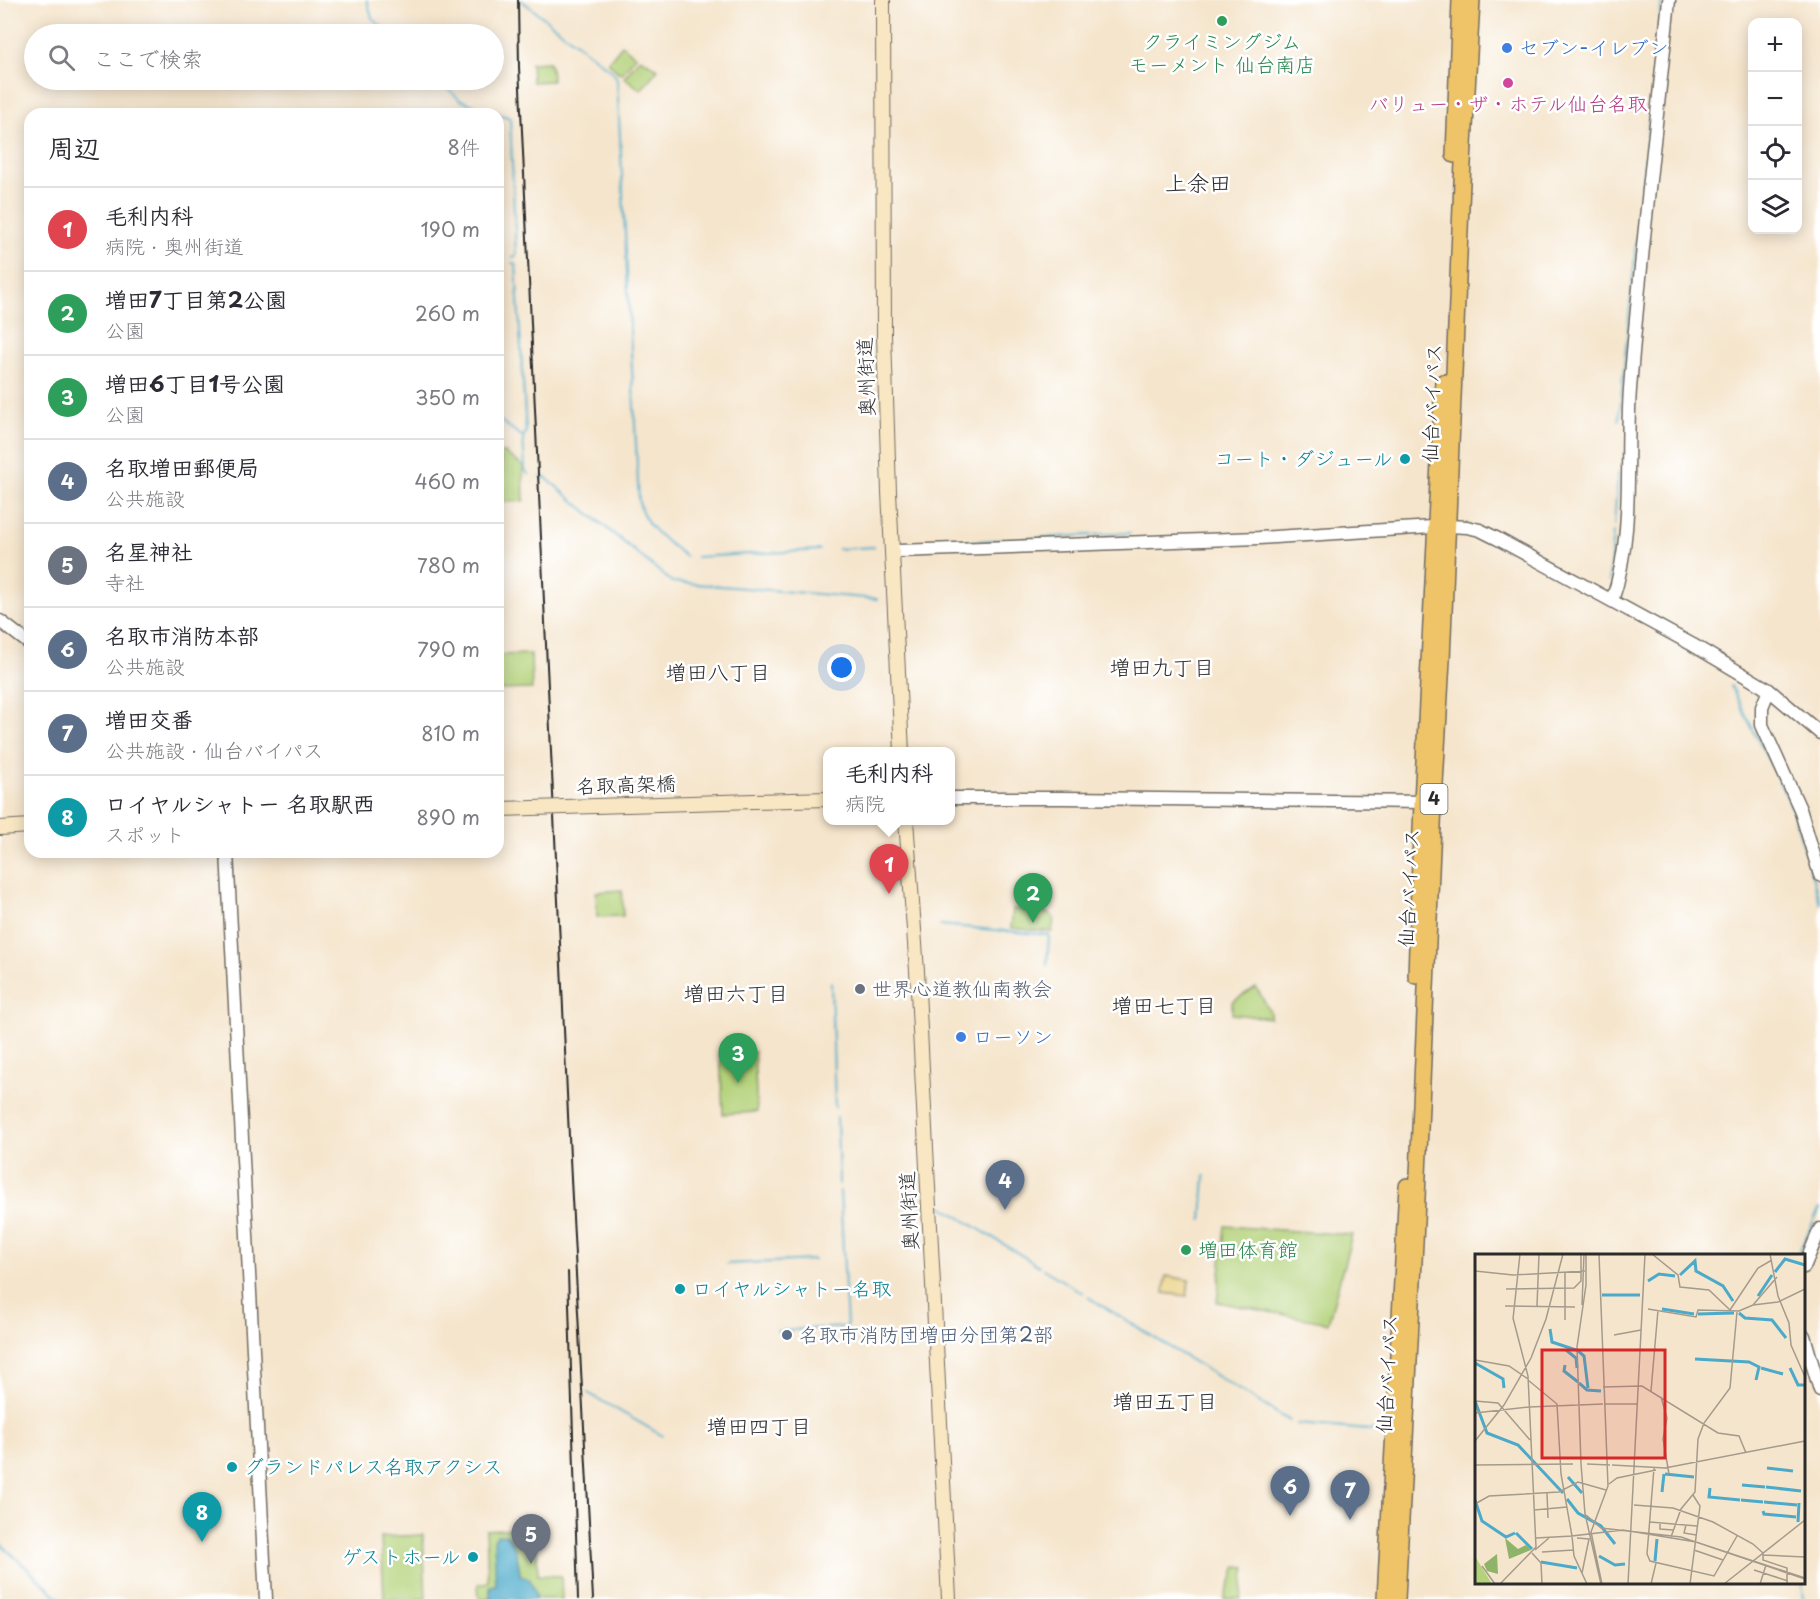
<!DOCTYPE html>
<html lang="ja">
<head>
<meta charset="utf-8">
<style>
	:root { --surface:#fff; --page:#f2f2f3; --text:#2b2b33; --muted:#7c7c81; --line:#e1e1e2; --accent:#b45309 }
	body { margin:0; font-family:"Playpen Sans","Klee One",sans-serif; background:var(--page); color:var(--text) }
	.controls { position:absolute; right:18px; top:18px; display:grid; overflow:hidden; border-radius:12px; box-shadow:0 3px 15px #0003 }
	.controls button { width:54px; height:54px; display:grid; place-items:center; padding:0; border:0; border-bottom:2px solid var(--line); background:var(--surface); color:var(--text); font:30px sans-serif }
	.you { position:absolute; left:842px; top:668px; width:21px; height:21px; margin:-15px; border:4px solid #fff; border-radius:50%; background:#1a73e8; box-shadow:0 0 0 9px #1a73e833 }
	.badge { display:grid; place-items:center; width:39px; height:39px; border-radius:50%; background:var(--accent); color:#fff; font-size:20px; font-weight:700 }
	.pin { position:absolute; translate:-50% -50px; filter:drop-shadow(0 2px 3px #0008) }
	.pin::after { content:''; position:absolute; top:32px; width:21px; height:18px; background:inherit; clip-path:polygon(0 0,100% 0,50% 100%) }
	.popup { position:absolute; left:823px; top:747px; width:132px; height:78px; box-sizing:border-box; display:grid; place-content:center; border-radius:12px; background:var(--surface); filter:drop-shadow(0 2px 4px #0005); font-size:20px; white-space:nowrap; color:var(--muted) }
	.popup b { font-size:22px; color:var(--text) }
	.popup::after { content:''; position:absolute; left:50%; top:100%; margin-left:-12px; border:12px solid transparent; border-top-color:var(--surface) }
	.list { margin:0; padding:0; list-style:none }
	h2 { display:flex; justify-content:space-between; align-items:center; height:78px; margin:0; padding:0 24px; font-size:26px }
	h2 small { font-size:20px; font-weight:400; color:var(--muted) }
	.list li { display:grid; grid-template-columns:39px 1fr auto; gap:18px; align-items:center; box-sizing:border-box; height:84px; padding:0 24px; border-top:2px solid var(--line) }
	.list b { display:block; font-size:22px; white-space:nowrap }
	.list p { margin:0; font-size:20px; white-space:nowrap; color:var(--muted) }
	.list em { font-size:20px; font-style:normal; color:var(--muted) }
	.icon { flex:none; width:33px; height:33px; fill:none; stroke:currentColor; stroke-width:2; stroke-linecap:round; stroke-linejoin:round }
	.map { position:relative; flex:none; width:1820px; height:1599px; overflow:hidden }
	.search { position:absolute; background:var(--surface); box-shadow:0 3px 15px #0003; left:24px; top:24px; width:480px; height:66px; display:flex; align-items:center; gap:15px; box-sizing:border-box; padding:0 21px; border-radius:33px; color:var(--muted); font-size:22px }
	.panel { position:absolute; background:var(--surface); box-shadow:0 3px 15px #0003; left:24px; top:108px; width:480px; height:750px; border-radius:18px }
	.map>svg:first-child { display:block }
	.green { fill:#b3d279; stroke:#6f7e52; stroke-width:1.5 }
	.sand { fill:#eeda9e; stroke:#8c8264; stroke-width:1.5 }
	.water { fill:#4baaca; stroke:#3b6a7a; stroke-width:1.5 }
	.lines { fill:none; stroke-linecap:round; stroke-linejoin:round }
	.stream { stroke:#4baaca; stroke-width:2 }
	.tertiary-casing { stroke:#726c63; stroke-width:15 }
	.secondary-casing { stroke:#726c63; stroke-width:16 }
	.trunk-casing { stroke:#726c63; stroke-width:18 }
	.tertiary { stroke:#fff; stroke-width:12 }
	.secondary { stroke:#f9e7c3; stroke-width:14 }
	.trunk { stroke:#efc469; stroke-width:15 }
	.rail { stroke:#2b2b2b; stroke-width:2 }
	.secondary-bridge-casing { stroke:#726c63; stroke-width:16; stroke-linecap:butt }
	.secondary-bridge { stroke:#f9e7c3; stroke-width:14 }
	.leisure-dot { fill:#2e9e5b; stroke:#fff; stroke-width:2 }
	.shop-dot { fill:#3f7fe0; stroke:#fff; stroke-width:2 }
	.hotel-dot { fill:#d1479c; stroke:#fff; stroke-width:2 }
	.culture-dot { fill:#0f9aa8; stroke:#fff; stroke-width:2 }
	.worship-dot { fill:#6b7280; stroke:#fff; stroke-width:2 }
	.service-dot { fill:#5c6f8a; stroke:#fff; stroke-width:2 }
	.labels { text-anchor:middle; stroke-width:5; stroke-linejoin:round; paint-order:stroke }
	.shield { fill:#fff; stroke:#6b6b6b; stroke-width:1.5 }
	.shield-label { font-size:18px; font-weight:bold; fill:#2b2b2b }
	.leisure-label { font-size:20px; fill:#27864d; stroke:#fff }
	.shop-label { font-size:20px; fill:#366cbe; stroke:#fff; text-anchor:start }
	.hotel-label { font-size:20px; fill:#b23c85; stroke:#fff }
	.street-label { font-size:20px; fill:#2b2b2b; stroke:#fff }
	.culture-label { font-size:20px; fill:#0d838f; stroke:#fff; text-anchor:end }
	.worship-label { font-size:20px; fill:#5b616d; stroke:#fff; text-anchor:start }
	.service-label { font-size:20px; fill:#4e5e75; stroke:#fff; text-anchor:start }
	.neighbourhood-label { font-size:21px; fill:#2b2b2b; stroke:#fff }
	.quarter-label { font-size:22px; fill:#2b2b2b; stroke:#fff }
	.inset-river { fill:none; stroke:#4baaca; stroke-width:3 }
	.inset-road { fill:none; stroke:#a49b8c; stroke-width:1.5 }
	.view { fill:#d62828; fill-opacity:0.15; stroke:#d62828; stroke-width:3 }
	.inset-edge { fill:none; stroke:#2b2b2b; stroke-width:3 }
</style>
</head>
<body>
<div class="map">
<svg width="1820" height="1599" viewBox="0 0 1820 1599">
	<rect width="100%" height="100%" fill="#fff"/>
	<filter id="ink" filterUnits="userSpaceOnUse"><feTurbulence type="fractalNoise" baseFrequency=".0167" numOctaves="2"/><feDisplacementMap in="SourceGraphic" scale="12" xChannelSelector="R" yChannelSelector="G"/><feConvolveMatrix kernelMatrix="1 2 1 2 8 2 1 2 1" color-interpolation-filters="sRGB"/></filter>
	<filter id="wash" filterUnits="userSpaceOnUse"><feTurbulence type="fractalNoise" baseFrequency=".008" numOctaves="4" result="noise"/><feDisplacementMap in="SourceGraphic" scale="24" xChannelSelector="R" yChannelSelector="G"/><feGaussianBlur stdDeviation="1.35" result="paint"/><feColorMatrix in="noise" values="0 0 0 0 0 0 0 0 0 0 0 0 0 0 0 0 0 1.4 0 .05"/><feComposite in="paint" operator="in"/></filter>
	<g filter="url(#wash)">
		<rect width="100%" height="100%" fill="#f5e5cc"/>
		<path class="green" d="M 622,45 L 636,56 L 622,73 L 618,72 L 608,62 Z
			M 640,58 L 658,69 L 641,90 L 624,77 Z
			M 549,62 L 549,66 L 551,66 L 552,81 L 532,82 L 531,63 Z
			M 501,453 L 505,453 L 523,466 L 524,501 L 503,502 Z
			M 531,654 L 532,689 L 498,690 L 498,655 Z
			M 622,890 L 623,916 L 597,917 L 596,892 Z
			M 1013,909 L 1049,913 L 1054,918 L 1052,932 L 1011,928 Z
			M 1256,987 L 1270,1012 L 1270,1018 L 1232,1014 L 1232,1002 Z
			M 754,1052 L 757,1112 L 723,1114 L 720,1054 Z
			M 1225,1226 L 1352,1235 L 1328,1323 L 1217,1302 Z
			M 536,1527 L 538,1575 L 561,1576 L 562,1599 L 537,1599 L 530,1580 L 520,1575 L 515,1551 L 509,1536 L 496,1586 L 490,1586 L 490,1599 L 479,1599 L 478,1584 L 488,1582 L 486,1530 Z
			M 423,1535 L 426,1599 L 384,1599 L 381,1537 Z
			M 1237,1566 L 1246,1567 L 1241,1599 L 1224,1599 Z"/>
		<path class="sand" d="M 1166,1276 L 1189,1280 L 1187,1296 L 1164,1293 Z"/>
		<path class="water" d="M 506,1534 C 516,1544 519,1561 520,1575 L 530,1579 L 537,1599 L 490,1599 L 490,1586 L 496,1585 L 494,1540 L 497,1535 Z"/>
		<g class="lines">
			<path class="stream" d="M 367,0 L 372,18 L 390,34
				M 521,0 L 613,72 L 617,79 L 639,502 C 644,527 667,542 686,557
				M 439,80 L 460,100 L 510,118 L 516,256 L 512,257
				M 512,263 L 516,265 L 526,432 L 523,437
				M 498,419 L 523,437 L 525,469 L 528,475
				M 1619,420 L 1641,194 L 1662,0
				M 541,477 L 546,478 L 672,582 L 877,599
				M 1614,526 L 1618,473
				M 922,544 L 1130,533
				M 838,549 L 874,547
				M 696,557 L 820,550
				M 1609,581 L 1613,532
				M 1731,686 L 1789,801 L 1795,817 L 1820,903
				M 940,925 L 1049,935 L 1047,965
				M 831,982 L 835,1107
				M 837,1118 L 839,1184
				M 935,1202 L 1039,1266
				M 1202,1220 L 1205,1176
				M 1797,1256 L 1820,1208
				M 727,1264 L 814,1260
				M 1043,1269 L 1083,1293
				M 1088,1297 L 1290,1421
				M 826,1328 L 847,1327 L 840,1191
				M 777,1331 L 822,1328
				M 588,1393 L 663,1436
				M 1297,1424 L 1381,1431
				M 0,1543 L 60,1599
				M 1802,1582 L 1804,1599"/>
		</g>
	</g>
	<g filter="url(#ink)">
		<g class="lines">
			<defs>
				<path id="tertiary" d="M 892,550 L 899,551 L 1259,538 L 1448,526 L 1467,527 L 1480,530 L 1498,539 L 1693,645 L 1769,690 L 1820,733
					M 1612,601 C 1635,533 1625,460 1630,389 C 1640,259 1656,130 1669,0
					M 0,621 L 30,644
					M 1769,690 L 1762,707 L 1762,725 L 1800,809 L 1820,875
					M 950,798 L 1062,798 L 1429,802
					M 227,852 L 266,1599
					M 1804,1267 L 1820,1229
					M 1804,1336 L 1820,1390"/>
				<path id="secondary" d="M 883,0 L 884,335 L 889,492 L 902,752
					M 754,801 L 828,799
					M 906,820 L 917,971 L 949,1599
					M 0,828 L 30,826"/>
				<path id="trunk" d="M 1454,155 L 1460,0
					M 1416,976 L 1422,802 L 1443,382
					M 1385,1599 L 1407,1186
					M 1397,1599 L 1416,1222 L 1434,802 L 1442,660 L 1462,182 L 1472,0"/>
			</defs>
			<use href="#tertiary" class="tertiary-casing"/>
			<use href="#secondary" class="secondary-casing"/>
			<use href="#trunk" class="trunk-casing"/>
			<use href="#tertiary" class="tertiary"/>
			<use href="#secondary" class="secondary"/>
			<use href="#trunk" class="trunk"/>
			<path class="rail" d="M 518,0 L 519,67 L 571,1179 L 593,1599
				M 568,1272 L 578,1599"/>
			<defs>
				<path id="secondary-bridge" d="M 498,809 L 754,801"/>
			</defs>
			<use href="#secondary-bridge" class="secondary-bridge-casing"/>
			<use href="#secondary-bridge" class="secondary-bridge"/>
		</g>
	</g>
	<g class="leisure-dot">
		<circle cx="1222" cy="21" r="6"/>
		<circle cx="1186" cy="1250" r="6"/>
	</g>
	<g class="shop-dot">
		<circle cx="1507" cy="48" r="6"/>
		<circle cx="961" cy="1037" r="6"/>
	</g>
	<circle class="hotel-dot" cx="1508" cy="83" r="6"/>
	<g class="culture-dot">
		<circle cx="1405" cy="459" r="6"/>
		<circle cx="680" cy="1289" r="6"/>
		<circle cx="232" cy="1467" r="6"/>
		<circle cx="473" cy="1557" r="6"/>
	</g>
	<circle class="worship-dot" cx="860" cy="989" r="6"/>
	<circle class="service-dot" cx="787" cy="1335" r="6"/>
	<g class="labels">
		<rect class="shield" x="1420.5" y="784" width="27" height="30" rx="4.5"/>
		<g class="shield-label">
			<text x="1434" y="805">4</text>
		</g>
		<g class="leisure-label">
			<text x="1222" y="49">クライミングジム<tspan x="1222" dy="23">モーメント 仙台南店</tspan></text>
			<text x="1198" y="1257" text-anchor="start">増田体育館</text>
		</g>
		<g class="shop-label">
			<text x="1519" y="55">セブン-イレブン</text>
			<text x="973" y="1044">ローソン</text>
		</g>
		<g class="hotel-label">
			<text x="1508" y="111">バリュー・ザ・ホテル仙台名取</text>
		</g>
		<g class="street-label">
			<text transform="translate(866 377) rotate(-92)" y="7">奥州街道</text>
			<text transform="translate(1432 403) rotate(-88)" y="7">仙台バイパス</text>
			<text transform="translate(626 785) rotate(-2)" y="7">名取高架橋</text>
			<text transform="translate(1409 888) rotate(-87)" y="7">仙台バイパス</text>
			<text transform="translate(909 1211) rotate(-93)" y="7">奥州街道</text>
			<text transform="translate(1387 1374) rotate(-87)" y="7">仙台バイパス</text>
		</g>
		<g class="culture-label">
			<text x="1393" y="466">コート・ダジュール</text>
			<text x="692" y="1296" text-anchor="start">ロイヤルシャトー名取</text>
			<text x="244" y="1474" text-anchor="start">グランドパレス名取アクシス</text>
			<text x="461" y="1564">ゲストホール</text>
		</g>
		<g class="worship-label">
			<text x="872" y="996">世界心道教仙南教会</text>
		</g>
		<g class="service-label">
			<text x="799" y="1342">名取市消防団増田分団第2部</text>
		</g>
		<g class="neighbourhood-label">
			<text x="1162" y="675">増田九丁目</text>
			<text x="718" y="680">増田八丁目</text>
			<text x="736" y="1001">増田六丁目</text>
			<text x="1164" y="1013">増田七丁目</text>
			<text x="1165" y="1409">増田五丁目</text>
			<text x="759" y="1434">増田四丁目</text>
		</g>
		<g class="quarter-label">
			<text x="1198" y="191">上余田</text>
		</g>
	</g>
	<g transform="translate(1475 1254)">
		<rect width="330" height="330" fill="#f5e5cc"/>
		<path d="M 0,302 L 6,312 L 17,330 L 0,330 Z" fill="#b3d279"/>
		<path d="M 30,284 L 43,295 L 51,291 L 56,296 L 34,305 ZM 22,300 L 23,320 L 12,317 L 9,310 Z" fill="#8eb469"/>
		<path class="inset-river" d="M 300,18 L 310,5 L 330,11M 205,21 L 220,7 L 221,17 L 248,32 L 258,47M 173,27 L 184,20 L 200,22M 127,41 L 165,41M 283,42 L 297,21M 187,55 L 219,60M 264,59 L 270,64 L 297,66 L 311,84M 223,60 L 259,59M 75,75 L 77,88 L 101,96M 91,96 L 101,104 L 102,114M 102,96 L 109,102 L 113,134M 220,105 L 274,108 L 284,113 L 281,126M 0,109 L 28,125 L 29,134M 90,111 L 89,117 L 103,128M 286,114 L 308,120M 315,114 L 323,131 L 330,131M 104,129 L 112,136 L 126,137M 0,147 L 12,179 L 43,191 L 88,239M 292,214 L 318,217M 190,220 L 219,223M 93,223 L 107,239M 267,231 L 290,233M 291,233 L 326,237M 235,234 L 234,243 L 265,246M 187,238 L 189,220M 92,245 L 103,259 L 126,272 L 140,290M 0,246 L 7,267 L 31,283 L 40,279M 266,246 L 288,248M 289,248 L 322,251M 288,257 L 289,260 L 321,263M 323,268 L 324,249M 41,279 L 57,295M 124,302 L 140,311 L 150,310M 180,307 L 182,285M 66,308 L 102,314"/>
		<path class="inset-road" d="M 111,0 L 111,31 L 102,93 L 106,210 L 110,260 L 126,330M 124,0 L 133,232 L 116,278 L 127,330M 177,0 L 203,21 L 205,33 L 234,36 L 255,56M 295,0 L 303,42 L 314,69 L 316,91 L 330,123M 0,17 L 38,21 L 110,17M 31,35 L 99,34 L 106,27 L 106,0M 107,51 L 109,0M 278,51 L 302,23M 30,52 L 100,53M 62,52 L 64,0M 173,55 L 221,63 L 223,56 L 264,57 L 278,51 L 303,48 L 330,35M 255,56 L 283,14 L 297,6M 38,65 L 45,0M 90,66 L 90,18M 139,81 L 166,76M 0,106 L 34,112 L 53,125M 53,126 L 82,150 L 86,220 L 97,282 L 61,284M 128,133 L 167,132 L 243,179 L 264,182 L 271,199M 176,137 L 183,56M 186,143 L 192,164 L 188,185 L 194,220M 0,147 L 23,149 L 55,186M 129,150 L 163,150M 54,153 L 128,150M 0,159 L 54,153M 0,187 L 29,151 L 56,104 L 71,65 L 88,0M 112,210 L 135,211M 0,211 L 98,210M 137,211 L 190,214 L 330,187M 179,214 L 172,300 L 175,307 L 239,322 L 262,282M 134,230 L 142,224 L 181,216M 72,239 L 73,264M 0,250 L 14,242 L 84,238 L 103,228 L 131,236M 159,251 L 198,254 L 238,268 L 278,290 L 288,299 L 288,306 L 312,314 L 312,330M 59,256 L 92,253M 111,261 L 126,274 L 206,283 L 330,325M 175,268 L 222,272M 185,269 L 185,275 L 198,276M 211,271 L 209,279 L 221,281M 196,283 L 206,255 L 220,238 L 223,185 L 229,169 L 255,134 L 262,58M 102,284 L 114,285 L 107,319M 60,296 L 74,284M 219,296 L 248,306M 67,298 L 98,296M 57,299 L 66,309 L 67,330M 288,301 L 330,303M 7,312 L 20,330M 279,316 L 313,327M 25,330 L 61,293 L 53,122 L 38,64M 112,330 L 99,302 L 97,282 L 148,276 L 221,288 L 330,324M 153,330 L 170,0M 176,330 L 181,309M 215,330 L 225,252 L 218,241M 249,330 L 330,266M 285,330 L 291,311"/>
		<path class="view" d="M 67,96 L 190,96 L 190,204 L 67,204 Z"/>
		<rect width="330" height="330" class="inset-edge"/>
	</g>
</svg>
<div class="controls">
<button>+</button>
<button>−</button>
<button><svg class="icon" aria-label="locate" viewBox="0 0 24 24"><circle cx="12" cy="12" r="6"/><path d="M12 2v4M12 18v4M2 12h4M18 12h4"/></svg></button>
<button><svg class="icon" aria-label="layers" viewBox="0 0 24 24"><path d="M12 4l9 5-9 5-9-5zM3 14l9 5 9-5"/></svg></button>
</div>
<div class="you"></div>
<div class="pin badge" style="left:889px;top:894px;background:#e0444e">1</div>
<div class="popup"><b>毛利内科</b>病院</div>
<div class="pin badge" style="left:1033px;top:923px;background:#2e9e5b">2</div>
<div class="pin badge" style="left:738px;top:1083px;background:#2e9e5b">3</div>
<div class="pin badge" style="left:1005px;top:1210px;background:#5c6f8a">4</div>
<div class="pin badge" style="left:531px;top:1564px;background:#6b7280">5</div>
<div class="pin badge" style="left:1290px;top:1516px;background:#5c6f8a">6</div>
<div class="pin badge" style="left:1350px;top:1520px;background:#5c6f8a">7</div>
<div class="pin badge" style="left:202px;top:1542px;background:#0f9aa8">8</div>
<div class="search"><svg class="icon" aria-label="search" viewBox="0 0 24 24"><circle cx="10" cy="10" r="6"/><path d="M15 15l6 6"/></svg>ここで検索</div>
<section class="panel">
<h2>周辺<small>8件</small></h2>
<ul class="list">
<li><span class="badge" style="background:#e0444e">1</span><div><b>毛利内科</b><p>病院 · 奥州街道</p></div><em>190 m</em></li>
<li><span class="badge" style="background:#2e9e5b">2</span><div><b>増田7丁目第2公園</b><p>公園</p></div><em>260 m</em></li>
<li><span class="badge" style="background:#2e9e5b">3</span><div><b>増田6丁目1号公園</b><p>公園</p></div><em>350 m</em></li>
<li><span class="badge" style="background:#5c6f8a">4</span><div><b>名取増田郵便局</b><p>公共施設</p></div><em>460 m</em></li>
<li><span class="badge" style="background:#6b7280">5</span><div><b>名星神社</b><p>寺社</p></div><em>780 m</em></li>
<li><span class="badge" style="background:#5c6f8a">6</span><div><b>名取市消防本部</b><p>公共施設</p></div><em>790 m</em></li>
<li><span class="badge" style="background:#5c6f8a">7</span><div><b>増田交番</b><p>公共施設 · 仙台バイパス</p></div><em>810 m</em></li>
<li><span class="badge" style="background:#0f9aa8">8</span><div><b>ロイヤルシャトー 名取駅西</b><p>スポット</p></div><em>890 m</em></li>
</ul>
</section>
</div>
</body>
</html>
